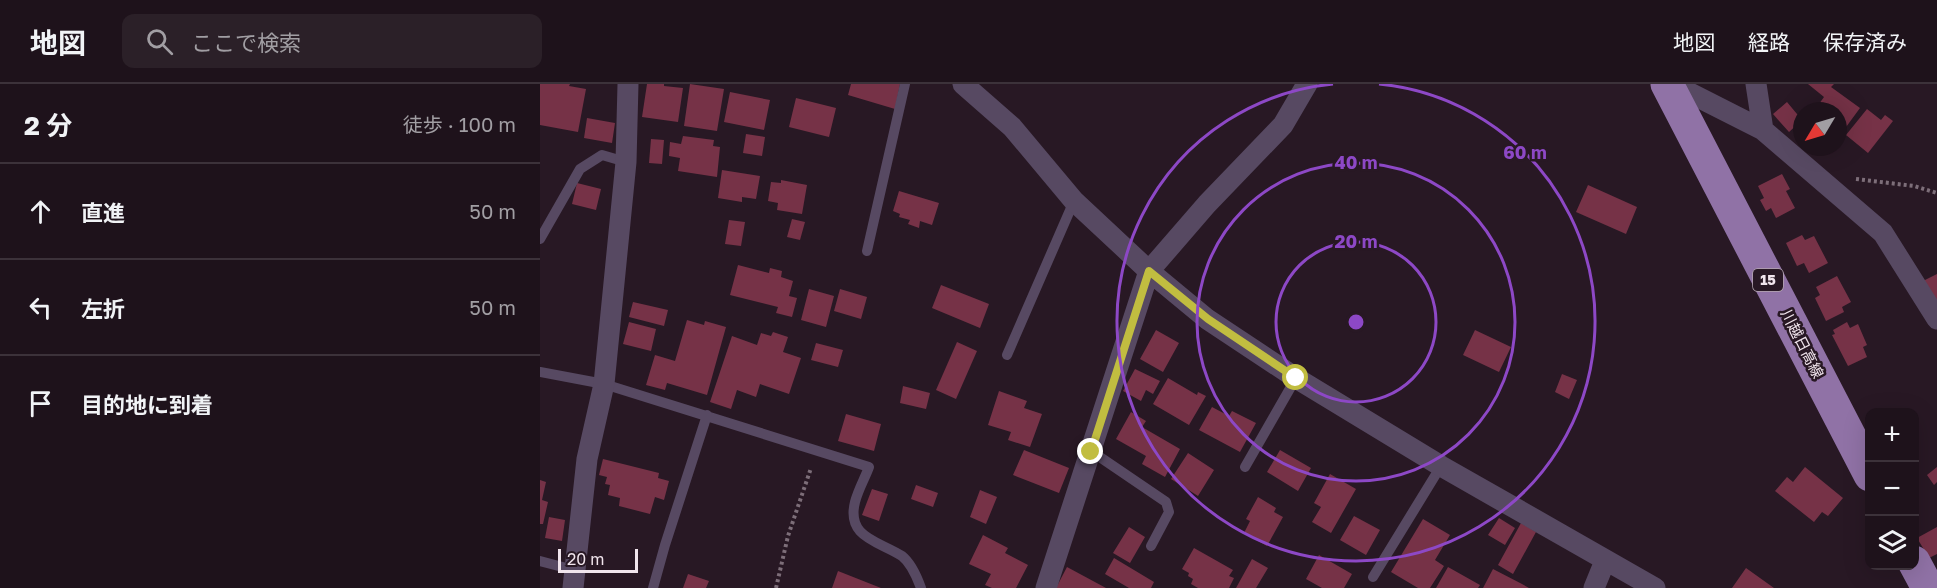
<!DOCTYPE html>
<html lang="ja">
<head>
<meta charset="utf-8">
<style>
	:root { --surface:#1e121b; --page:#2b2028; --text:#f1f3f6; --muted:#a19ea3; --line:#3c323a }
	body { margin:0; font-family:"Golos Text","Noto Sans JP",sans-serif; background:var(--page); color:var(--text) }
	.controls { position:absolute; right:18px; bottom:18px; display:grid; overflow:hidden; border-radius:12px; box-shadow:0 6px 24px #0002 }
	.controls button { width:54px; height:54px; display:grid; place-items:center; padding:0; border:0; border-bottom:2px solid var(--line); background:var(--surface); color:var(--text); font:30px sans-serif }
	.compass { position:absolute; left:1253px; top:18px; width:54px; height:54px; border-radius:50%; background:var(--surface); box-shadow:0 6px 24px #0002; rotate:232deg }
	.scale { position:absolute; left:18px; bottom:15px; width:80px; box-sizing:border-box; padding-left:6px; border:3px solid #f1e5ed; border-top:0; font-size:16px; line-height:21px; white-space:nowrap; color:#f1e5ed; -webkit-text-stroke:4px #281824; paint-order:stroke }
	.stop { position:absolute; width:18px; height:18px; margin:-14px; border:4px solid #c1bd40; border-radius:50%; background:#fff }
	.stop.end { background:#c1bd40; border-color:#fff; box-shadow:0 2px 6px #0008 }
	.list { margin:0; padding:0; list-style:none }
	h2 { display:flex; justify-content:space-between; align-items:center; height:78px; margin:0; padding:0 24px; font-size:26px }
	h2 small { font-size:20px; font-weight:400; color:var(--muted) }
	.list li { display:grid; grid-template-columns:39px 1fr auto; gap:18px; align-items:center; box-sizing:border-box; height:96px; padding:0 24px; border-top:2px solid var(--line) }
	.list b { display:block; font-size:22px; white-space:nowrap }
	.list em { font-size:20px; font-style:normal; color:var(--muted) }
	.icon { flex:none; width:33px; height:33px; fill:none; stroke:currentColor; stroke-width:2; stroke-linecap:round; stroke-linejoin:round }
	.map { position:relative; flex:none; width:1397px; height:504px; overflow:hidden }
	header { display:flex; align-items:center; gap:36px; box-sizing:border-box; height:84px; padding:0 30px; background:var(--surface); border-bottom:2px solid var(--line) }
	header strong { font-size:28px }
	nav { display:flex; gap:33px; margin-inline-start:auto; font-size:21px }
	.search { width:420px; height:54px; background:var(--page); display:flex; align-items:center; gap:15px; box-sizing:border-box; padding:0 21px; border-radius:12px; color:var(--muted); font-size:22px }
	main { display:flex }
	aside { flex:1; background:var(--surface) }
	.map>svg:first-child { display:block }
	.building { fill:#763247 }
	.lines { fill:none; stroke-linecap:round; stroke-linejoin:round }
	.path { stroke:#7d6e79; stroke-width:4; stroke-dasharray:3 3; stroke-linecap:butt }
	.service { stroke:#574962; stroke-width:10 }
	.minor { stroke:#574962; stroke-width:21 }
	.primary { stroke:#9072a6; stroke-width:33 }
	.route { stroke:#c1bd40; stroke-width:8 }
	.ring { fill:none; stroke:#8d48c6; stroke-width:3 }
	.labels { text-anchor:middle; stroke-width:5; stroke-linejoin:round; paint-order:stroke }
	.shield { fill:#281824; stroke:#b5a8b1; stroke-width:1.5 }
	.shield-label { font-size:14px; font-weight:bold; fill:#f1e5ed }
	.street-label { font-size:15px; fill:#f1e5ed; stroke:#281824 }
	.centre { fill:#8d48c6; stroke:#281824; stroke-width:3 }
	.ring-label { font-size:18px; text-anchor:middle; font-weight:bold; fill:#8d48c6; stroke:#281824; stroke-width:5; stroke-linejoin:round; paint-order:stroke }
</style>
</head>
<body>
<header>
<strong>地図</strong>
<div class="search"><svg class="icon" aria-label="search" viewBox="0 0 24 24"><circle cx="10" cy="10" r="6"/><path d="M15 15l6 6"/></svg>ここで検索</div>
<nav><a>地図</a><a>経路</a><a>保存済み</a></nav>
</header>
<main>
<aside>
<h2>2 分<small>徒歩 · 100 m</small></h2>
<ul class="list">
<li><svg class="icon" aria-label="ahead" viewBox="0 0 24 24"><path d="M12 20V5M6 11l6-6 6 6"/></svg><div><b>直進</b></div><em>50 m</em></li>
<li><svg class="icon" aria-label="left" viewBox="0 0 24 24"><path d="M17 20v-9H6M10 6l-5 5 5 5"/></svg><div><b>左折</b></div><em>50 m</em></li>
<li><svg class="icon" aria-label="arrive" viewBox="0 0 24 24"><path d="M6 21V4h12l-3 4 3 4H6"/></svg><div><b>目的地に到着</b></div></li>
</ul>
</aside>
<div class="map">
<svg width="1397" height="504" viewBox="0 0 1397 504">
	<rect width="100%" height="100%" fill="#281824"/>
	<path class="building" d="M 0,0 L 30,0 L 29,2 L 46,5 L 38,48 L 0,41 Z
		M 107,0 L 124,0 L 124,2 L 143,4 L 138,38 L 102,33 Z
		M 150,0 L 184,5 L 177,47 L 144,42 Z
		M 311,0 L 360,0 L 355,25 L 308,11 Z
		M 1268,0 L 1294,0 L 1291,3 L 1320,24 L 1298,54 L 1298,27 L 1274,27 L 1284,13 Z
		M 190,8 L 230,16 L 224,46 L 184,38 Z
		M 256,14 L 296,24 L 289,53 L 249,43 Z
		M 1247,18 L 1262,36 L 1249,48 L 1233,30 Z
		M 1327,25 L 1341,36 L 1345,31 L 1353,37 L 1328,69 L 1306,51 Z
		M 47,34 L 75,39 L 72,59 L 44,54 Z
		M 206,50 L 225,53 L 222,72 L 203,69 Z
		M 143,52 L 174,56 L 173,62 L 180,63 L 177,93 L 138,87 L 140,74 L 129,72 L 130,58 L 141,60 Z
		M 111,55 L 124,56 L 122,80 L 109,79 Z
		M 182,86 L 220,92 L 216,115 L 202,113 L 202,118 L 178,114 Z
		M 1242,90 L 1250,105 L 1246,107 L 1255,124 L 1236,134 L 1231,124 L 1226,127 L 1220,116 L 1224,114 L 1218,102 Z
		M 241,96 L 267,101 L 262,130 L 237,126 L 238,119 L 228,117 L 231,98 L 241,99 Z
		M 37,99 L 61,105 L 56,126 L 32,120 Z
		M 1048,101 L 1097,123 L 1086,150 L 1036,128 Z
		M 359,107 L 399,119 L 392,141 L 380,137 L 379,144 L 368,140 L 370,136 L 359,133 L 360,130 L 353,127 Z
		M 252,135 L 265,138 L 260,156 L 247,153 Z
		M 189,136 L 205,138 L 201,162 L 185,160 Z
		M 1262,151 L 1265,156 L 1274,152 L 1288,179 L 1269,189 L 1264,179 L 1257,182 L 1246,159 Z
		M 198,181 L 229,189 L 230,184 L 242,187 L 241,193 L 253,197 L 249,212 L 257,214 L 252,233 L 236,229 L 238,223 L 190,211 Z
		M 1397,190 L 1397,219 L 1381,198 Z
		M 1297,192 L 1311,218 L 1302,223 L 1304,228 L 1286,237 L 1275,214 L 1280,211 L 1276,203 Z
		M 401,201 L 449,220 L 440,244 L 392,224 Z
		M 269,205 L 294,212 L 286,243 L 261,236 Z
		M 300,205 L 327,213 L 321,235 L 294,227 Z
		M 93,218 L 128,226 L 124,242 L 89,233 Z
		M 147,236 L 164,241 L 165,237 L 186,243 L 167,311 L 127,299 L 125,306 L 106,301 L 115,271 L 135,277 Z
		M 89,238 L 116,245 L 111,267 L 83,260 Z
		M 1307,238 L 1310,244 L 1318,240 L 1327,261 L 1323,263 L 1327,273 L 1308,282 L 1292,251 L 1295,250 L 1293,246 Z
		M 616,246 L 639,259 L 623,288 L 600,275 Z
		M 935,246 L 971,263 L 959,288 L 923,271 Z
		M 233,248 L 248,253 L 243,268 L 261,274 L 249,310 L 220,300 L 216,313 L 197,306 L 191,325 L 170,318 L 192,252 L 217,261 L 221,249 L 231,252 Z
		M 417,258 L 437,267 L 416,315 L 396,306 Z
		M 276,259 L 303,266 L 298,283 L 271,276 Z
		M 595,285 L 620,297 L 613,310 L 606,306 L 601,317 L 583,307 Z
		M 1022,290 L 1037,296 L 1029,315 L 1015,308 Z
		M 628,294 L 657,311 L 658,308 L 666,312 L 649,341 L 613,320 Z
		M 363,302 L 390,309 L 386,325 L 360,319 Z
		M 459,307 L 487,317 L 484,324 L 502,330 L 490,363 L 468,356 L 471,348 L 448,341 Z
		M 672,323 L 689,332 L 692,327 L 716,339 L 700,368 L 659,346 Z
		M 591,328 L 606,337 L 602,343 L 640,365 L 625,393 L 602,380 L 606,372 L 576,355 Z
		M 306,330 L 341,340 L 334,367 L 298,357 Z
		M 484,366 L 529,384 L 519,409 L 473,391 Z
		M 740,366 L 771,384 L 758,407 L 727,388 Z
		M 648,369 L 674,386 L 658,412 L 631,395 Z
		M 63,375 L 119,389 L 118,394 L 129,397 L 124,416 L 115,413 L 110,430 L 79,422 L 80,414 L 68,411 L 70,401 L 65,400 L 67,393 L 59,391 Z
		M 1265,383 L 1303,414 L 1288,432 L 1282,428 L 1274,438 L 1235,407 L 1247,393 L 1253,398 Z
		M 1397,383 L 1397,398 L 1394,401 L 1387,391 Z
		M 790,390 L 816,405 L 791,449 L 772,438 L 781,423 L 774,419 Z
		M 0,396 L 6,398 L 2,416 L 8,418 L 3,440 L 0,440 Z
		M 376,401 L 398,409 L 393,423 L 371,415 Z
		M 332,405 L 348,410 L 339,437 L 322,431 Z
		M 440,406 L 457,413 L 446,440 L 430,433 Z
		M 718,413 L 736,424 L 734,428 L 743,433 L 727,462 L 704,449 L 710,437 L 706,435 Z
		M 814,432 L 840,446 L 826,471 L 800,456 Z
		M 9,433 L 25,436 L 22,457 L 5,454 Z
		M 959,434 L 975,444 L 965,461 L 948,451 Z
		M 883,435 L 910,451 L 895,476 L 904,482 L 890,504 L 878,504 L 851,488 Z
		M 981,439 L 996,448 L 973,490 L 958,481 Z
		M 589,443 L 605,453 L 590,479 L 573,469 Z
		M 1397,443 L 1397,470 L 1389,474 L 1377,454 Z
		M 443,451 L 468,464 L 465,469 L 488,481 L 476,504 L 452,504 L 445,501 L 451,490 L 429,480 Z
		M 654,464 L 693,486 L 689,492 L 694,494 L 689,504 L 658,504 L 651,500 L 653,495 L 648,492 L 649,489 L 642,485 Z
		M 779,471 L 812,490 L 804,504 L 782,504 L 766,495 Z
		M 574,474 L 614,498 L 611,504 L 589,504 L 565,490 Z
		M 712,475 L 728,484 L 716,504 L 696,504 Z
		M 527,483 L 566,504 L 516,504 Z
		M 908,483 L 940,501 L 938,504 L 896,504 Z
		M 1206,484 L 1234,504 L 1192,504 Z
		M 953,485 L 982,500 L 989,504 L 943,504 Z
		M 298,487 L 341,504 L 292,504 Z
		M 148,490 L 169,497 L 166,504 L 143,504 Z"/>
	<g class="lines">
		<path class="path" d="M 1316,95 L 1374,102 L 1397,109
			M 236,504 L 248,452 L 271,384"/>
		<path class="service" d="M 0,155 L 40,85 L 62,71 L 86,78
			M 327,167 L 365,0
			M 467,271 L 534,117
			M 0,288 L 64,300 L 329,383 C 325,394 318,406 315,418 C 306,454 339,457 362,472 C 371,479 377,493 381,504
			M 551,367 L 626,418 L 629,428 L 611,462
			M 705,383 L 756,294
			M 0,477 L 34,486
			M 833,493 L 901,382
			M 113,504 L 125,461 L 167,331"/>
		<path class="minor" d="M 423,0 L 472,43 L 534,117 L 609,187 L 667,235 L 756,294 L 901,382 L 1115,504
			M 1132,0 L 1223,46 L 1343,149 L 1397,235
			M 1216,0 L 1223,46
			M 33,504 L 47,375 L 64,300 L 86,78 L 88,0
			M 506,504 L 609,187 L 667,120 L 743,41 L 767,0
			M 1054,504 L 1065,477"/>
		<path class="primary" d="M 1127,0 L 1330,391
			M 1374,478 L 1388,504"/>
	</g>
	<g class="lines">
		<path class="route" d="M 551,368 L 609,187 L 668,235 L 756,294"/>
	</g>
	<g class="ring">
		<circle cx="816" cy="238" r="80"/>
		<circle cx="816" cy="238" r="159"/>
		<path d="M839 0A239 239 0 1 1 793 0"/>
	</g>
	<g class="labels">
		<rect class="shield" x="1213" y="185" width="30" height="22" rx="4.5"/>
		<g class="shield-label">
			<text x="1228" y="201">15</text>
		</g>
		<g class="street-label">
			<text transform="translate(1262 260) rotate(63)" y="5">川越日高線</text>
		</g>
	</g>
	<circle cx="816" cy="238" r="9" class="centre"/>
	<g class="ring-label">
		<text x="985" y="75">60 m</text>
		<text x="816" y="85">40 m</text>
		<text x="816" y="164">20 m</text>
	</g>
</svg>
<div class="controls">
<button>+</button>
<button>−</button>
<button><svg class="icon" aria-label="layers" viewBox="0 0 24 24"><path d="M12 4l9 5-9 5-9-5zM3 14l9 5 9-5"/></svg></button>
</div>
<svg class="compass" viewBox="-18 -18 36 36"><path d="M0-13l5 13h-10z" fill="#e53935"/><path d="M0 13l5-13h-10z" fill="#a19ea3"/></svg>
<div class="scale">20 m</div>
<div class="stop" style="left:756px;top:294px"></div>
<div class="stop end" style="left:551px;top:368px"></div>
</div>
</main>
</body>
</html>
